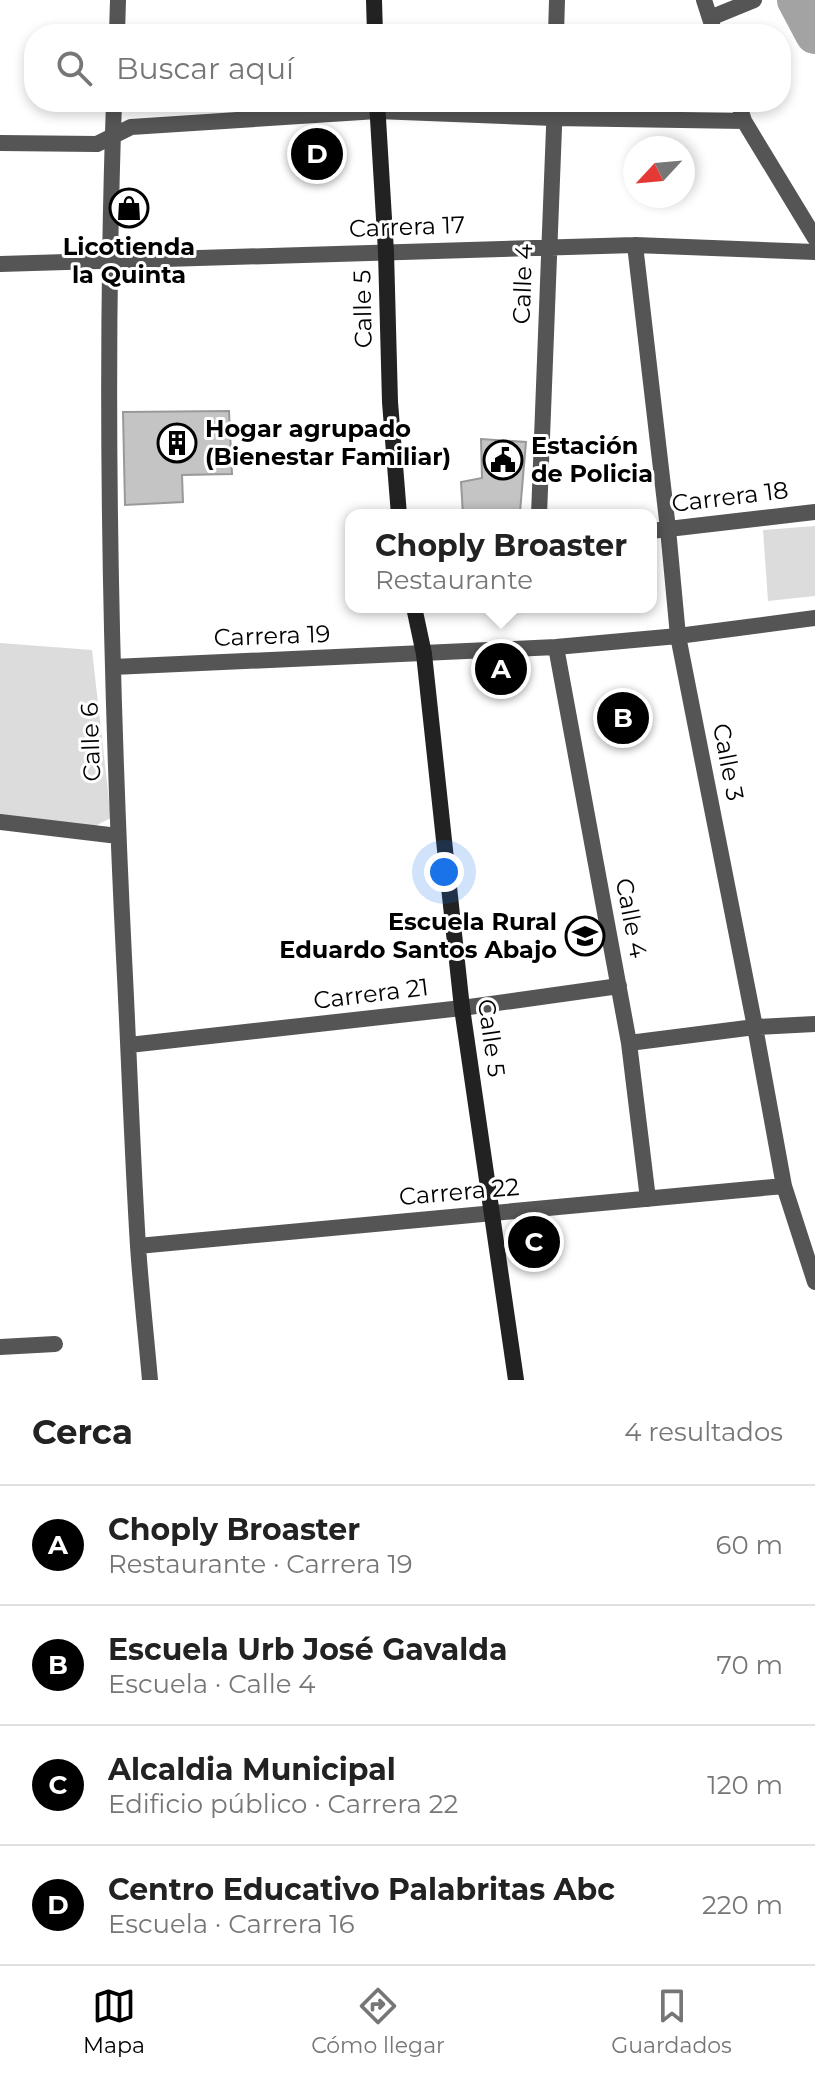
<!DOCTYPE html>
<html lang="es">
<head>
<meta charset="utf-8">
<style>
	:root { --surface:#fff; --page:#f6f6f6; --text:#222; --muted:#767676; --line:#e0e0e0; --accent:#000 }
	body { margin:0; font-family:Montserrat,sans-serif; background:var(--page); color:var(--text) }
	.compass { position:absolute; left:623px; top:136px; width:72px; height:72px; border-radius:50%; background:var(--surface); box-shadow:0 4px 12px #0003; rotate:244deg }
	.you { position:absolute; left:444px; top:872px; width:28px; height:28px; margin:-20px; border:6px solid #fff; border-radius:50%; background:#1a73e8; box-shadow:0 0 0 12px #1a73e833 }
	.badge { display:grid; place-items:center; width:52px; height:52px; border-radius:50%; background:var(--accent); color:#fff; font-size:26px; font-weight:700 }
	.pin { position:absolute; translate:-50% -50%; border:4px solid #fff; box-shadow:0 2px 8px #0006 }
	.popup { position:absolute; left:345px; top:509px; width:312px; height:104px; box-sizing:border-box; display:grid; place-content:center; border-radius:16px; background:var(--surface); filter:drop-shadow(0 2px 6px #0005); font-size:26px; white-space:nowrap; color:var(--muted) }
	.popup b { font-size:30px; color:var(--text) }
	.popup::after { content:''; position:absolute; left:50%; top:100%; margin-left:-16px; border:16px solid transparent; border-top-color:var(--surface) }
	.list { margin:0; padding:0; list-style:none }
	h2 { display:flex; justify-content:space-between; align-items:center; height:104px; margin:0; padding:0 32px; font-size:34px }
	h2 small { font-size:26px; font-weight:400; color:var(--muted) }
	.list li { display:grid; grid-template-columns:52px 1fr auto; gap:24px; align-items:center; box-sizing:border-box; height:120px; padding:0 32px; border-top:2px solid var(--line) }
	.list b { display:block; font-size:30px; white-space:nowrap }
	.list p { margin:0; font-size:26px; white-space:nowrap; color:var(--muted) }
	.list em { font-size:26px; font-style:normal; color:var(--muted) }
	.icon { flex:none; width:44px; height:44px; fill:none; stroke:currentColor; stroke-width:2; stroke-linecap:round; stroke-linejoin:round }
	.map { position:relative; flex:none; width:815px; height:1380px; overflow:hidden }
	.search { position:absolute; background:var(--surface); box-shadow:0 4px 12px #0003; left:24px; right:24px; top:24px; height:88px; display:flex; align-items:center; gap:20px; box-sizing:border-box; padding:0 28px; border-radius:32px; color:var(--muted); font-size:30px }
	.sheet { height:584px; background:var(--surface) }
	nav { display:flex; justify-content:space-around; align-items:center; box-sizing:border-box; height:112px; border-top:2px solid var(--line); background:var(--surface); font-size:22px; color:var(--muted) }
	nav a { display:grid; justify-items:center; gap:4px }
	nav .on { color:var(--accent) }
	.map>svg:first-child { display:block }
	.green { fill:#dcdcdc }
	.lines { fill:none; stroke-linecap:round; stroke-linejoin:round }
	.river { stroke:#a3a3a3; stroke-width:40 }
	.building { fill:#c4c4c4; stroke:#999; stroke-width:2 }
	.minor { stroke:#555; stroke-width:16 }
	.secondary { stroke:#222; stroke-width:16 }
	.labels { text-anchor:middle; stroke-width:6; stroke-linejoin:round; paint-order:stroke }
	.street-label { font-size:24px; fill:#000; stroke:#fff }
	.poi-label { font-size:24px; font-weight:bold; fill:#000; stroke:#fff; text-anchor:start }
</style>
</head>
<body>
<div class="map">
<svg width="815" height="1380" viewBox="0 0 815 1380">
	<rect width="100%" height="100%" fill="#fff"/>
	<path class="green" d="M 815,526 L 815,596 L 768,601 L 763,530 Z
		M 0,643 L 92,650 L 111,818 L 89,829 L 0,819 Z"/>
	<g class="lines">
		<path class="river" d="M 797,0 L 815,34"/>
	</g>
	<path class="building" d="M 229,411 L 232,474 L 182,475 L 183,502 L 125,505 L 123,412 Z
		M 481,439 L 526,442 L 520,512 L 463,515 L 461,482 L 482,478 Z"/>
	<g class="lines">
		<path class="minor" d="M 704,0 L 715,34
			M 710,18 L 754,0
			M 117,34 L 118,0
			M 556,34 L 557,0
			M 114,102 C 104,387 110,672 124,957 C 129,1053 132,1149 138,1246 C 141,1290 146,1335 150,1380
			M 738,102 L 744,121 L 815,238
			M 0,143 L 97,144 L 131,127 L 377,111 L 554,118 L 744,121
			M 635,245 L 668,529 L 678,636 L 755,1027 L 784,1186 L 815,1282
			M 0,264 L 635,245 L 815,252
			M 539,515 L 555,102
			M 651,531 L 815,512
			M 556,647 L 629,1043 L 648,1199
			M 113,667 L 556,647 L 678,636 L 815,618
			M 0,822 L 118,836
			M 629,1043 L 755,1027 L 815,1024
			M 129,1045 L 462,1008 L 619,986
			M 138,1246 L 784,1186
			M 0,1347 L 55,1344"/>
		<path class="secondary" d="M 374,0 L 375,34
			M 377,102 L 386,252 L 390,402 L 399,515
			M 414,607 L 424,654 L 462,1008 L 516,1380"/>
	</g>
	<defs>
		<symbol id="shop-ring" viewBox="-11 -11 22 22"><circle r="9.5" fill="#fff" stroke="#000" stroke-width="1.5"/><path d="M-5-2.5h2.3a2.7 3.5 0 0 1 5.4 0H5L5.5 6h-11ZM-1.5-2.5h3a1.5 2.3 0 0 0-3 0Z" fill="#000"/></symbol>
		<symbol id="building-ring" viewBox="-11 -11 22 22"><circle r="9.5" fill="#fff" stroke="#000" stroke-width="1.5"/><path d="M-4-6H4V6H1V3H-1V6H-4ZM-2.5-4.3h1.7v1.8h-1.7ZM.8-4.3h1.7v1.8H.8ZM-2.5-1h1.7V.8h-1.7ZM.8-1h1.7V.8H.8Z" fill="#000"/></symbol>
		<symbol id="civic-ring" viewBox="-11 -11 22 22"><circle r="9.5" fill="#fff" stroke="#000" stroke-width="1.5"/><path d="M-.6-6.5H3V-4.5H.6V-3L4-1V1h2V6H-6V1h2V-1L-.6-3ZM-1.2 2.5V6h2.4V2.5Z" fill="#000"/></symbol>
		<symbol id="school-ring" viewBox="-11 -11 22 22"><circle r="9.5" fill="#fff" stroke="#000" stroke-width="1.5"/><path d="M0-5L7-2L0 1L-7-2ZM-4 1L0 2.5L4 1V4Q0 6-4 4Z" fill="#000"/></symbol>
	</defs>
	<g fill-rule="evenodd">
		<use href="#shop-ring" x="107" y="186" width="44" height="44"/>
		<use href="#building-ring" x="155" y="421" width="44" height="44"/>
		<use href="#civic-ring" x="481" y="438" width="44" height="44"/>
		<use href="#school-ring" x="563" y="914" width="44" height="44"/>
	</g>
	<g class="labels">
		<g class="street-label">
			<text transform="translate(407 227) rotate(-2)" y="8">Carrera 17</text>
			<text transform="translate(523 284) rotate(-88)" y="8">Calle 4</text>
			<text transform="translate(363 309) rotate(-91)" y="8">Calle 5</text>
			<text transform="translate(730 497) rotate(-7)" y="8">Carrera 18</text>
			<text transform="translate(272 636) rotate(-2)" y="8">Carrera 19</text>
			<text transform="translate(91 742) rotate(-92)" y="8">Calle 6</text>
			<text transform="translate(728 762) rotate(79)" y="8">Calle 3</text>
			<text transform="translate(631 918) rotate(79)" y="8">Calle 4</text>
			<text transform="translate(371 994) rotate(-7)" y="8">Carrera 21</text>
			<text transform="translate(491 1038) rotate(82)" y="8">Calle 5</text>
			<text transform="translate(459 1192) rotate(-5)" y="8">Carrera 22</text>
		</g>
		<g class="poi-label">
			<text x="129" y="255" text-anchor="middle">Licotienda<tspan x="129" dy="28">la Quinta</tspan></text>
			<text x="205" y="437">Hogar agrupado<tspan x="205" dy="28">(Bienestar Familiar)</tspan></text>
			<text x="531" y="454">Estación<tspan x="531" dy="28">de Policia</tspan></text>
			<text x="557" y="930" text-anchor="end">Escuela Rural<tspan x="557" dy="28">Eduardo Santos Abajo</tspan></text>
		</g>
	</g>
</svg>
<svg class="compass" viewBox="-18 -18 36 36"><path d="M0-13l5 13h-10z" fill="#e53935"/><path d="M0 13l5-13h-10z" fill="#767676"/></svg>
<div class="you"></div>
<div class="pin badge" style="left:501px;top:669px">A</div>
<div class="popup"><b>Choply Broaster</b>Restaurante</div>
<div class="pin badge" style="left:623px;top:718px">B</div>
<div class="pin badge" style="left:534px;top:1242px">C</div>
<div class="pin badge" style="left:317px;top:154px">D</div>
<div class="search"><svg class="icon" aria-label="search" viewBox="0 0 24 24"><circle cx="10" cy="10" r="6"/><path d="M15 15l6 6"/></svg>Buscar aquí</div>
</div>
<section class="sheet">
<h2>Cerca<small>4 resultados</small></h2>
<ul class="list">
<li><span class="badge">A</span><div><b>Choply Broaster</b><p>Restaurante · Carrera 19</p></div><em>60 m</em></li>
<li><span class="badge">B</span><div><b>Escuela Urb José Gavalda</b><p>Escuela · Calle 4</p></div><em>70 m</em></li>
<li><span class="badge">C</span><div><b>Alcaldia Municipal</b><p>Edificio público · Carrera 22</p></div><em>120 m</em></li>
<li><span class="badge">D</span><div><b>Centro Educativo Palabritas Abc</b><p>Escuela · Carrera 16</p></div><em>220 m</em></li>
</ul>
</section>
<nav>
<a class="on"><svg class="icon" aria-label="map" viewBox="0 0 24 24"><path d="M3 6l6-2 6 2 6-2v14l-6 2-6-2-6 2zM9 4v14M15 6v14"/></svg>Mapa</a>
<a><svg class="icon" aria-label="directions" viewBox="0 0 24 24"><path d="M12 3l9 9-9 9-9-9zM9 14v-3h6M13 9l2 2-2 2"/></svg>Cómo llegar</a>
<a><svg class="icon" aria-label="saved" viewBox="0 0 24 24"><path d="M7 4h10v16l-5-4-5 4z"/></svg>Guardados</a>
</nav>
</body>
</html>
